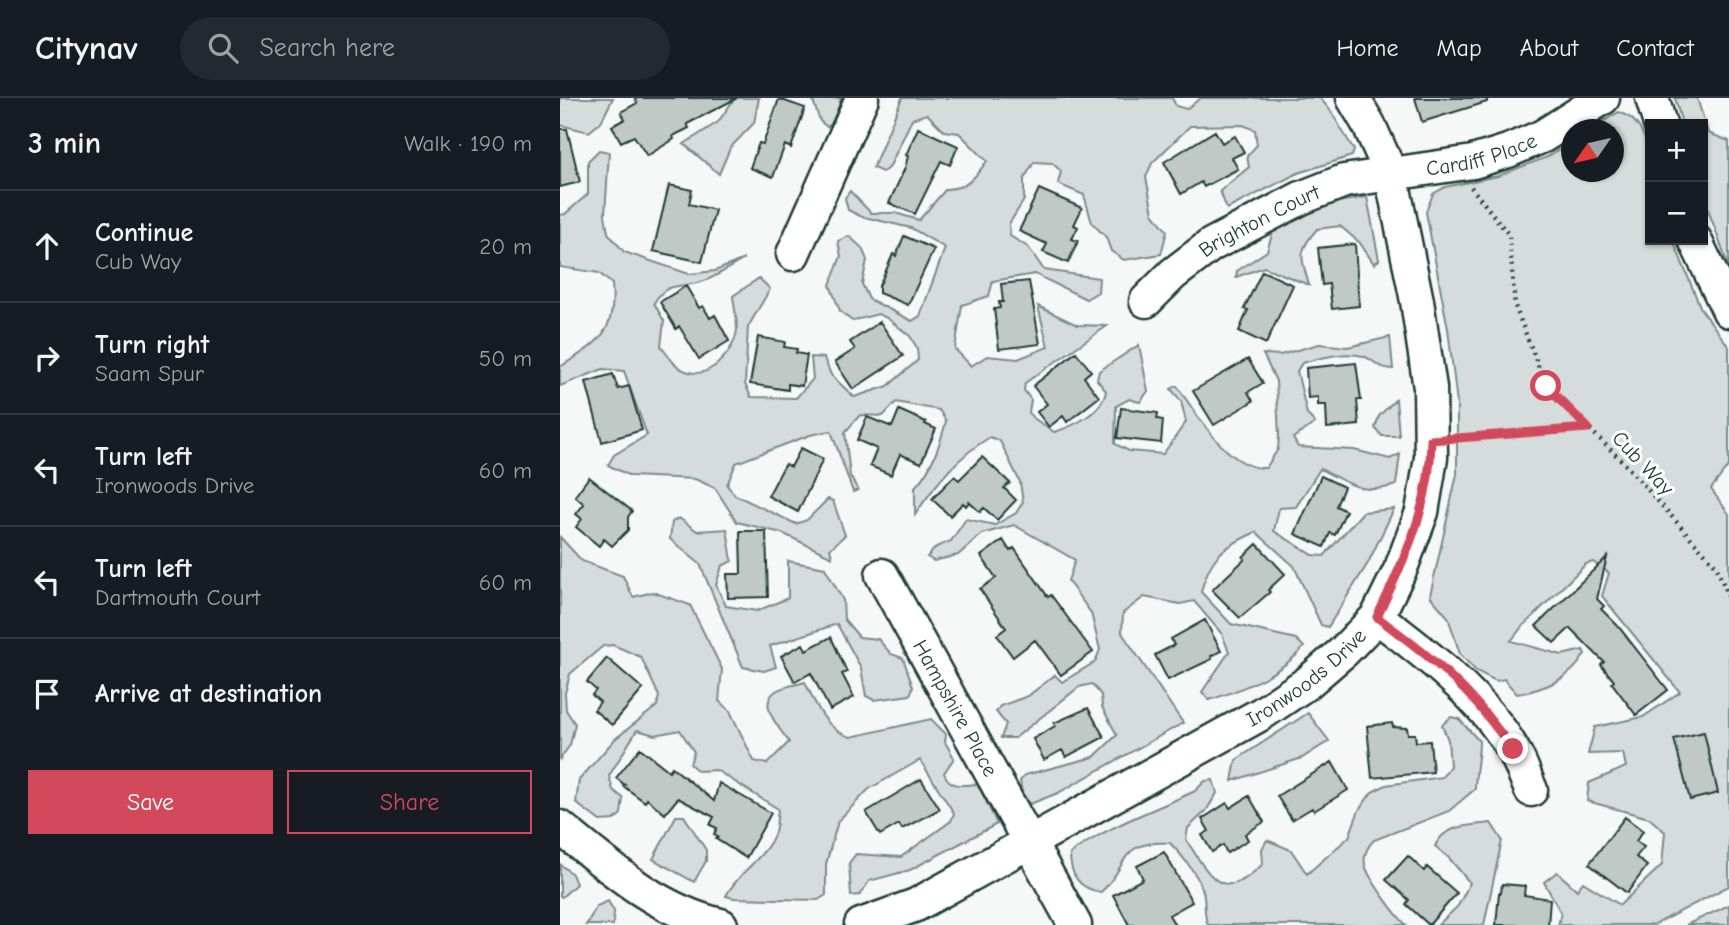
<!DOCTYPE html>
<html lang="en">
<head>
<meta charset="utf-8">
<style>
	:root { --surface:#171b24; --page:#242831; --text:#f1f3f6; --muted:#9ea1a6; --line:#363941; --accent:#d1495b }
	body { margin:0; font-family:"Comic Neue",sans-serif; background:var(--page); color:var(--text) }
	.controls { position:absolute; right:21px; top:21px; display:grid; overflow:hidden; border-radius:0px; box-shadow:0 2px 5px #0004 }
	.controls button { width:63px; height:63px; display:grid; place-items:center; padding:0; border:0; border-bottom:2px solid var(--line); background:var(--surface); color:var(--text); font:35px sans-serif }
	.compass { position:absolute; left:1001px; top:21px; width:63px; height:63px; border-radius:50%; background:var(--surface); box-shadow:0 2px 5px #0004; rotate:236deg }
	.stop { position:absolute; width:21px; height:21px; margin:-16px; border:5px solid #d1495b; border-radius:50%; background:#fff }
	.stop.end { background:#d1495b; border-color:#fff; box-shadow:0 2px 7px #0008 }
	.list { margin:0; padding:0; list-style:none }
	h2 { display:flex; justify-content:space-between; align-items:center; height:91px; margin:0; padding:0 28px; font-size:30px }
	h2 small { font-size:23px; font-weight:400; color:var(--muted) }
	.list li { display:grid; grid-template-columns:46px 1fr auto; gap:21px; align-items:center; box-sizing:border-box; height:112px; padding:0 28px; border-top:2px solid var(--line) }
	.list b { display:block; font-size:26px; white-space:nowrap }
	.list p { margin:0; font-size:23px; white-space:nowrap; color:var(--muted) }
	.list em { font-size:23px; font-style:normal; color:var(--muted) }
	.actions { display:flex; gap:14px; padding:21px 28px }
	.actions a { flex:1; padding:16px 0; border:2px solid var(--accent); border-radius:0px; text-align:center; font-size:24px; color:var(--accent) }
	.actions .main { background:var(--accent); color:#fff }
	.icon { flex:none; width:38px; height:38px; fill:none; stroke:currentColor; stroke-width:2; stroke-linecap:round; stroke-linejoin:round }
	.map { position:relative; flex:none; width:1169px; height:827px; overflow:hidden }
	header { display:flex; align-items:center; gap:42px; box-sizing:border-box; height:98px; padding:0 35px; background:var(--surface); border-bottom:2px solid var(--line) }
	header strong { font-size:33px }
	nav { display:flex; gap:38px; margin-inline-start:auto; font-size:24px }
	.search { width:490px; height:63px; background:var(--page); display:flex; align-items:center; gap:18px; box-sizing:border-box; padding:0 24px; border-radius:38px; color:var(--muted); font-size:26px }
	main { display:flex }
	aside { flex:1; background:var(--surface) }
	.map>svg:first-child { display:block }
	.green { fill:#d6dcdb; stroke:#7a8c88; stroke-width:2 }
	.building { fill:#c0c9c6; stroke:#1f3d34; stroke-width:2 }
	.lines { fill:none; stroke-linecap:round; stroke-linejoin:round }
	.minor-casing { stroke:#1f3d34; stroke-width:37 }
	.path { stroke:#1f3d34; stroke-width:4.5; stroke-dasharray:2 5; stroke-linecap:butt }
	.minor { stroke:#fff; stroke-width:32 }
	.route { stroke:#d1495b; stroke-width:9 }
	.labels { text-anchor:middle; stroke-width:6; stroke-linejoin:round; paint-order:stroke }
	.street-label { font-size:21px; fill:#1f3d34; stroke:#fff }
</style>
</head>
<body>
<header>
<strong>Citynav</strong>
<div class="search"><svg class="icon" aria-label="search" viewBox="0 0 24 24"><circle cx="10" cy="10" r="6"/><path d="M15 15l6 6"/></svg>Search here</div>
<nav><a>Home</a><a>Map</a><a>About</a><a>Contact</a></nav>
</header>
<main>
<aside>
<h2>3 min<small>Walk · 190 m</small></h2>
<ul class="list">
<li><svg class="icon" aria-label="ahead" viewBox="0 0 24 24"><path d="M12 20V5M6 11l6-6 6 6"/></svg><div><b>Continue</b><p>Cub Way</p></div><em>20 m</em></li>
<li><svg class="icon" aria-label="right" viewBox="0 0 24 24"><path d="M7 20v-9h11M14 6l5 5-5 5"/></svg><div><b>Turn right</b><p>Saam Spur</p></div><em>50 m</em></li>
<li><svg class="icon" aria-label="left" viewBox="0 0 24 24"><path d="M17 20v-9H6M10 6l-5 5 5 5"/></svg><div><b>Turn left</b><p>Ironwoods Drive</p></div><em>60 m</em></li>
<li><svg class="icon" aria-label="left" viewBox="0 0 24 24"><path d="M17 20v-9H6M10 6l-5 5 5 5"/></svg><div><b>Turn left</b><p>Dartmouth Court</p></div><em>60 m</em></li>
<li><svg class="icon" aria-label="arrive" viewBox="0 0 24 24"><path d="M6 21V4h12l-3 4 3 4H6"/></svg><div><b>Arrive at destination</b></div></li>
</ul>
<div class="actions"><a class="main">Save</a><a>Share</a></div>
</aside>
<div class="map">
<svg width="1169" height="827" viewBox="0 0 1169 827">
	<rect width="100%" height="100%" fill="#f6f7f7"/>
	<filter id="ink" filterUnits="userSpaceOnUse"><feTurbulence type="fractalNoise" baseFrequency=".0143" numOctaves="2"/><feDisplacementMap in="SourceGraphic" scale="14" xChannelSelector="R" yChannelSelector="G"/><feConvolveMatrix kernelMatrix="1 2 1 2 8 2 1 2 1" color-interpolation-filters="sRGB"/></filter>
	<g filter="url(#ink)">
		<path class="green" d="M 0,0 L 53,0 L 41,24 L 29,34 L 0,27 Z
			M 175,0 L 199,0 L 194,25 L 170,50 L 159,76 L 124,46 L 158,24 Z
			M 252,0 L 281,0 L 274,24 L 267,29 L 260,23 Z
			M 342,0 L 612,0 L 616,8 L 626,11 L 641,0 L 760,0 L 770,12 L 794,52 L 792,58 L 738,75 L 667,111 L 660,93 L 689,69 L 687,58 L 697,47 L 695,32 L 683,27 L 630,28 L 592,65 L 586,79 L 593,115 L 607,133 L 601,156 L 564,162 L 551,153 L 546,139 L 532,125 L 524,97 L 498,86 L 501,73 L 492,65 L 474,64 L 464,81 L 464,102 L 449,126 L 450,138 L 468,149 L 484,172 L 539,180 L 538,194 L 526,201 L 475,176 L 433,183 L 429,198 L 402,207 L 395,251 L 411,268 L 427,258 L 458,261 L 488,249 L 478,208 L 517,227 L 547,228 L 465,285 L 464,292 L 471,302 L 469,314 L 472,319 L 494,334 C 514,328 542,315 546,293 L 537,282 L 539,273 L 579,247 L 588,293 L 580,304 L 569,301 L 556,308 L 555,346 L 569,353 L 603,356 L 626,324 L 621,303 L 611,291 L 617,288 C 636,315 668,372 706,370 L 718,351 L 719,337 L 716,283 L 703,256 L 720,257 L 759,246 L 788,249 L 830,239 L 833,271 C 813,269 816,262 803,258 C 783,253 761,260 742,265 L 737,273 L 747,316 L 755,325 L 733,340 L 738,349 L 794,352 L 830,361 L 840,356 L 836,387 C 802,398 789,385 760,371 L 736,409 L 719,410 L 714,433 L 753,457 L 764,458 L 803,414 L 834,411 L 808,465 L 768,529 L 761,527 L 734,468 L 696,434 C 663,449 650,458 641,494 L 671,526 L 736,541 L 744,549 C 721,576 682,592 649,602 L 642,594 L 669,554 L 662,536 L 634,503 L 620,506 L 584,499 L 563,515 L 562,535 L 623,625 L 498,695 L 470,706 L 462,695 L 460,683 L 465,677 L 534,659 L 557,637 L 542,609 L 541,597 L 532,586 L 519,589 L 455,640 L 441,640 L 446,626 L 436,614 L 440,608 L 468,598 L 495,577 L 502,584 L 535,564 L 540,552 L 531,515 L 508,483 L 515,462 L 454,427 L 422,436 L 398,457 L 374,463 L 367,459 L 376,449 L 391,443 L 406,421 L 435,427 L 456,415 L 463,404 L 460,384 L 440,343 L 430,339 C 397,359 376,385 355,417 L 355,389 C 372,371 380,347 386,323 L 379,312 L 336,304 L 323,318 L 300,317 L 285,334 L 290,378 L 298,392 L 293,394 L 271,333 L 250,337 L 176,365 L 167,387 L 175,397 L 236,426 L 247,422 L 268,401 L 273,403 L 285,437 L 270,451 L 272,459 L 222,435 L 177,424 L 155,390 L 135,381 L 70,378 L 48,367 L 54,357 L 87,337 L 64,273 L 43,271 L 0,288 L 0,269 C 38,245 57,235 52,186 L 39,175 L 0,169 L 0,117 L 5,116 L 28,96 L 28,63 L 39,52 L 49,54 L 45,117 L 48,135 L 64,154 L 129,176 L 155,173 L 184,161 C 171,168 158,178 144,183 C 123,191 108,181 94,205 L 104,223 L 101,248 C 108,258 116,271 129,274 C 151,281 176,251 177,231 C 177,220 174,208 173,198 L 199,180 L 210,191 L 188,229 L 185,286 L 191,299 L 236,300 L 253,281 L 251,259 L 264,260 L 271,277 L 294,299 L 328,288 L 358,262 L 357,250 L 350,238 L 327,220 L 318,216 L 292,223 L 280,213 L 270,187 L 281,158 L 278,143 L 289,138 L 302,150 L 307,162 L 302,186 L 309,201 L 352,223 L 360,218 L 385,150 L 351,130 L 300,118 L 288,112 L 285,100 L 290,93 L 311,115 L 335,115 L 359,122 L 386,91 C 409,90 414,80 427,63 L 399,35 L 384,33 L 367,16 L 352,21 L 329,70 L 322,74 L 313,70 Z
			M 1115,0 L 1137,0 L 1148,35 L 1169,43 L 1169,170 L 1143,97 L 1143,26 L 1122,26 Z
			M 1059,14 C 1063,16 1070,19 1073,22 C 1099,47 1090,108 1090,142 L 1113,142 L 1141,211 L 1169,249 L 1169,367 L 1151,391 L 1169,416 L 1169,788 L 1094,827 L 998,827 L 1001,815 L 984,784 L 997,774 L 1017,792 L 1023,784 L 1060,807 L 1102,767 L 1105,734 L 1089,720 L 1027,703 L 1029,685 L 1066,669 L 1063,655 L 1028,656 L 1035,629 L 1083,619 L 1120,594 L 1042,498 L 1049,475 L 1033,464 L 1026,466 L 961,530 L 951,543 L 1002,557 L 1023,552 L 1025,556 C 1011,581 985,591 957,596 L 944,581 L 936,583 L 916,573 L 900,556 L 888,519 L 870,498 L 897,376 L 897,305 L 888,231 L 866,114 L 873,96 L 885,89 L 938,78 L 987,59 L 1011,44 L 1012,74 L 1054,74 L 1054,32 L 1031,31 Z
			M 807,99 L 819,162 L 814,166 L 800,145 L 780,128 L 757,131 C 737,154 741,158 749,187 L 704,169 L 676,179 L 677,173 L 707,153 L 714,130 L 755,108 Z
			M 836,301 L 839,338 L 822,338 L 815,330 L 819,318 Z
			M 119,420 L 137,433 L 167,431 L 172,463 L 162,468 L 156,487 L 166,508 L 197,513 L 228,500 L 228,463 L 265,470 L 283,502 L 284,521 L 299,539 L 318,541 L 331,556 L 343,560 L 353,589 L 350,597 L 314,602 L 306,598 L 301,570 L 277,526 L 210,548 L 216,569 L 204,573 L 183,569 L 140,466 L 110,441 L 112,424 Z
			M 0,439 L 22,463 L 63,478 L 73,499 L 93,494 L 130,507 L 162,571 L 159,603 L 170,613 L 194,663 L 207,666 L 229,644 C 221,632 196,606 216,593 C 223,588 236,587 245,584 C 255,605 266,633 291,639 L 371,621 L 386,636 L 385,644 L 394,660 L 384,675 C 390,691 403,687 418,686 L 437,726 L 350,772 L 309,783 L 300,797 L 291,798 L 289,765 L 296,756 L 341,759 L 391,723 L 394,715 L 360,662 L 309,691 L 278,723 L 266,766 L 266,797 L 258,802 L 174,800 L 166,798 C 178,774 206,760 215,734 C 217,727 217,718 218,711 L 156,672 L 138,673 L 130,666 L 134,654 L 120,632 L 95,637 L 77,632 L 49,678 L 53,692 L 63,700 L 61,716 L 54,722 L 40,723 L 16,705 L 19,682 L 55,641 L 97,608 L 99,598 L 81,559 L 53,547 L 43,548 L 10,576 L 5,595 L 6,612 L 15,626 L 10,647 L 0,661 Z
			M 748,615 L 769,643 L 742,660 L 672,683 L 676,662 Z
			M 891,619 L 899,621 L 919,643 C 919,660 915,675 915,691 L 889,713 L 814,742 C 808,748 803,757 805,767 C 809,781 835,816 846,827 L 648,827 C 643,816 646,804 643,793 C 639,778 621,756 610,745 C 557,742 570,768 541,794 C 519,791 510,777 510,756 C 547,728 593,713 635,693 L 645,683 L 653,682 L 657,695 L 646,713 L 628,730 L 626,742 C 639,759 654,798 681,783 C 689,779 696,772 703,766 L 702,751 L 707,742 L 731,752 L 747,776 L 789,739 L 799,712 L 812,694 L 826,687 L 882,679 L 890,668 L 888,642 L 882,627 Z
			M 116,718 L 124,718 L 146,752 L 146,763 L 134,784 L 93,761 Z
			M 931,725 L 942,742 L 924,827 L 878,827 L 898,808 L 910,785 L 889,760 L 875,748 C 885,726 910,728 931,725 Z
			M 0,766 L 12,776 L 16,786 L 2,799 L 0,798 Z
			M 48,803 L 54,813 L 53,827 L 26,827 L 37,808 Z
			M 1169,807 L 1169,827 L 1126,827 Z"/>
		<path class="building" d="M 75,0 L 177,0 L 127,26 L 129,30 L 113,38 L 114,41 L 87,58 L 74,38 L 61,44 L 52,28 L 65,21 L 61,14 L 77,5 Z
			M 855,0 L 927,0 L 927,4 L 862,24 Z
			M 219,1 L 245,10 L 231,50 L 225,47 L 213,79 L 190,70 L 199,45 L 203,46 Z
			M 358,30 L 398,48 L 390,67 L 381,63 L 355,116 L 329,105 L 345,70 L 348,58 L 346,57 Z
			M 0,31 L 7,31 L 20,84 L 0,89 Z
			M 655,33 L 662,45 L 675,38 L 684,54 L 672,60 L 678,71 L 644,89 L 641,84 L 621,96 L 604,64 Z
			M 109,87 L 132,92 L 129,106 L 155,112 L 142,164 L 93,153 Z
			M 479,91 L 522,110 L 514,127 L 518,129 L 512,141 L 518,143 L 508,165 L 483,154 L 487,146 L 459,133 Z
			M 344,138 L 374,151 L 348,207 L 319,195 L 319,188 L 328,168 L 333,156 L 336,158 Z
			M 795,146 L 799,208 L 772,211 L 769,186 L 762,187 L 758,150 Z
			M 702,173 L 733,187 L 706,246 L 679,233 L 688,212 L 684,211 Z
			M 469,183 L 480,246 L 439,251 L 434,211 L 440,210 L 439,204 L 443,204 L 441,186 Z
			M 126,188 L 139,210 L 143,208 L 150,220 L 155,217 L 169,243 L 139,261 L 119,228 L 116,231 L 100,204 Z
			M 320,224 L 343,258 L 293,291 L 275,264 L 295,251 L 290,244 Z
			M 198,239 L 225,244 L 224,249 L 237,251 L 236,255 L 247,257 L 242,288 L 228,286 L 228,292 L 190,286 Z
			M 516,254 L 531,273 L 524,279 L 539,299 L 507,324 L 503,318 L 489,329 L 477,314 L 487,306 L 473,288 Z
			M 688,261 L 703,285 L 688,294 L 693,303 L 654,327 L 633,293 Z
			M 796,265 L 801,302 L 797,302 L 799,327 L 767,330 L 766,307 L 758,307 L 758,299 L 748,300 L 746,270 Z
			M 53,276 L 58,291 L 69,288 L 82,332 L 42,344 L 26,284 Z
			M 561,310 L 598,315 L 597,321 L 603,322 L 601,345 L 557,340 Z
			M 339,312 L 366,324 L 365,326 L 376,331 L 361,365 L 340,356 L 331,377 L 310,368 L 317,351 L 297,342 L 307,319 L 332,329 Z
			M 241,350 L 263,361 L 238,414 L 208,398 L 225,366 L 231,369 Z
			M 422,359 L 450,385 L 444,390 L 456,402 L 437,422 L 424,410 L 420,414 L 409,404 L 406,408 L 403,405 L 390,418 L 372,401 L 394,378 L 399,382 Z
			M 761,378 L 784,389 L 776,408 L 786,413 L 775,437 L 770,435 L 764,449 L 735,436 Z
			M 29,379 L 72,413 L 68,419 L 68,432 L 52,448 L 44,441 L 39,448 L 16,429 L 22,421 L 16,416 L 24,406 L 15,398 Z
			M 180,433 L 206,433 L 208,499 L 168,500 L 167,476 L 181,476 Z
			M 443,442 L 450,453 L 454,450 L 488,499 L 491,497 L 533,554 L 501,577 L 475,542 L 453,559 L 437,537 L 446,530 L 420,491 L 436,480 L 421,458 Z
			M 697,446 L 725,476 L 708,492 L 710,494 L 680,520 L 652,492 L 685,461 L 683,459 Z
			M 1047,459 L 1037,501 L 1044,508 L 1041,511 L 1058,528 L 1108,592 L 1076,617 L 1052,585 L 1054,583 L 1041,567 L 1044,564 L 1010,530 L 994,545 L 976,528 Z
			M 645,522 L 661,553 L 651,558 L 652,561 L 608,582 L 595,557 L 614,547 L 611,541 Z
			M 271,539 L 287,574 L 282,576 L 294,599 L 270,612 L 251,575 L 235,584 L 221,558 L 243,546 L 246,552 Z
			M 47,560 L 83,591 L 52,627 L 34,612 L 40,604 L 32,597 L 36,592 L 27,584 Z
			M 528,610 L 544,639 L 506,659 L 502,652 L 484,662 L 473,641 L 495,628 L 494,625 Z
			M 832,625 L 833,629 L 847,630 L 848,636 L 855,636 L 856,644 L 870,643 L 873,674 L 812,680 L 807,628 Z
			M 1144,634 L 1158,695 L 1130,702 L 1114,641 Z
			M 80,650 L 109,673 L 112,669 L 154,703 L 159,685 L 211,715 L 186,760 L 156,741 L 158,739 L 154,736 L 157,730 L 150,727 L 154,719 L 118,700 L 105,716 L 87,701 L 85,704 L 63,688 L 65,687 L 56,680 Z
			M 772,664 L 788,692 L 754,713 L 752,710 L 732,722 L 717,698 Z
			M 361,681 L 380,711 L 342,731 L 339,726 L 320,737 L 306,714 Z
			M 689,698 L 704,724 L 685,736 L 688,742 L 667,755 L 663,747 L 652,754 L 642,737 L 649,733 L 642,721 L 667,705 L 670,710 Z
			M 1065,719 L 1083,733 L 1076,743 L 1084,749 L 1076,759 L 1087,768 L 1067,795 L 1029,766 Z
			M 604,754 L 632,804 L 609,817 L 615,827 L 569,827 L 553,797 L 583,781 L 577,768 Z
			M 848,758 L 864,773 L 867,769 L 897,795 L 869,827 L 846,806 L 849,802 L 826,782 Z
			M 942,786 L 965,788 L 964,797 L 990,801 L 988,827 L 936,827 L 939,795 L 941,795 Z"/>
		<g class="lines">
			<defs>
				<g id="minor">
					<path d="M 1092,0 L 1100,26"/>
					<path d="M 1135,142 L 1169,213"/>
					<path d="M 233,156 L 302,0"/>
					<path id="s1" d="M 586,203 L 613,176 L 651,147 L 741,100 L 784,83 L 913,64 L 948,53 L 983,38 L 1043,0"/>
					<path id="s2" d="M 322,477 L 515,827"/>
					<path d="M 817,519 C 864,554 924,600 953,652 C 961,664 965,679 971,692"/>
					<path d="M 0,729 C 49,769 98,813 161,827"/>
					<path id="s3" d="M 301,827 L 356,807 L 701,616 L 747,585 L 783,554 L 817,519 L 841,470 L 862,414 L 871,360 L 870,290 L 857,203 L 831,76 L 809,27 L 793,0"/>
				</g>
			</defs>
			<use href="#minor" class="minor-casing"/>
			<path class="path" d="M 911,89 L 949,137 L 955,208 L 986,288 L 1063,364 L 1156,468 L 1169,500
				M 896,340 L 1028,330"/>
			<use href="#minor" class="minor"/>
		</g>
	</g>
	<g class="lines" filter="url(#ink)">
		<path class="route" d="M 953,651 C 934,627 916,602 893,581 C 870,558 843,539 817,519 C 844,463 871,406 871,342 L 1028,330 L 986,288"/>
	</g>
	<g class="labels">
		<g class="street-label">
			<text dy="7" stroke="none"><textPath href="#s1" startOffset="374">Cardiff Place</textPath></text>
			<text dy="7" stroke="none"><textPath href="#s1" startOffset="140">Brighton Court</textPath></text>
			<text transform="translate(1083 365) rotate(47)" y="7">Cub Way</text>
			<text dy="7" stroke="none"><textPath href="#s3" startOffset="511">Ironwoods Drive</textPath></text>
			<text dy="7" stroke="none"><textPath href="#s2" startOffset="152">Hampshire Place</textPath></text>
		</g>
	</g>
</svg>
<div class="controls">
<button>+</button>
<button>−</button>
</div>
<svg class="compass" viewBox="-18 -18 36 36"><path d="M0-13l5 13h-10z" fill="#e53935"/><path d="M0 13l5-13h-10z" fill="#9ea1a6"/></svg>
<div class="stop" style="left:986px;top:288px"></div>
<div class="stop end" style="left:953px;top:651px"></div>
</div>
</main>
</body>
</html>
